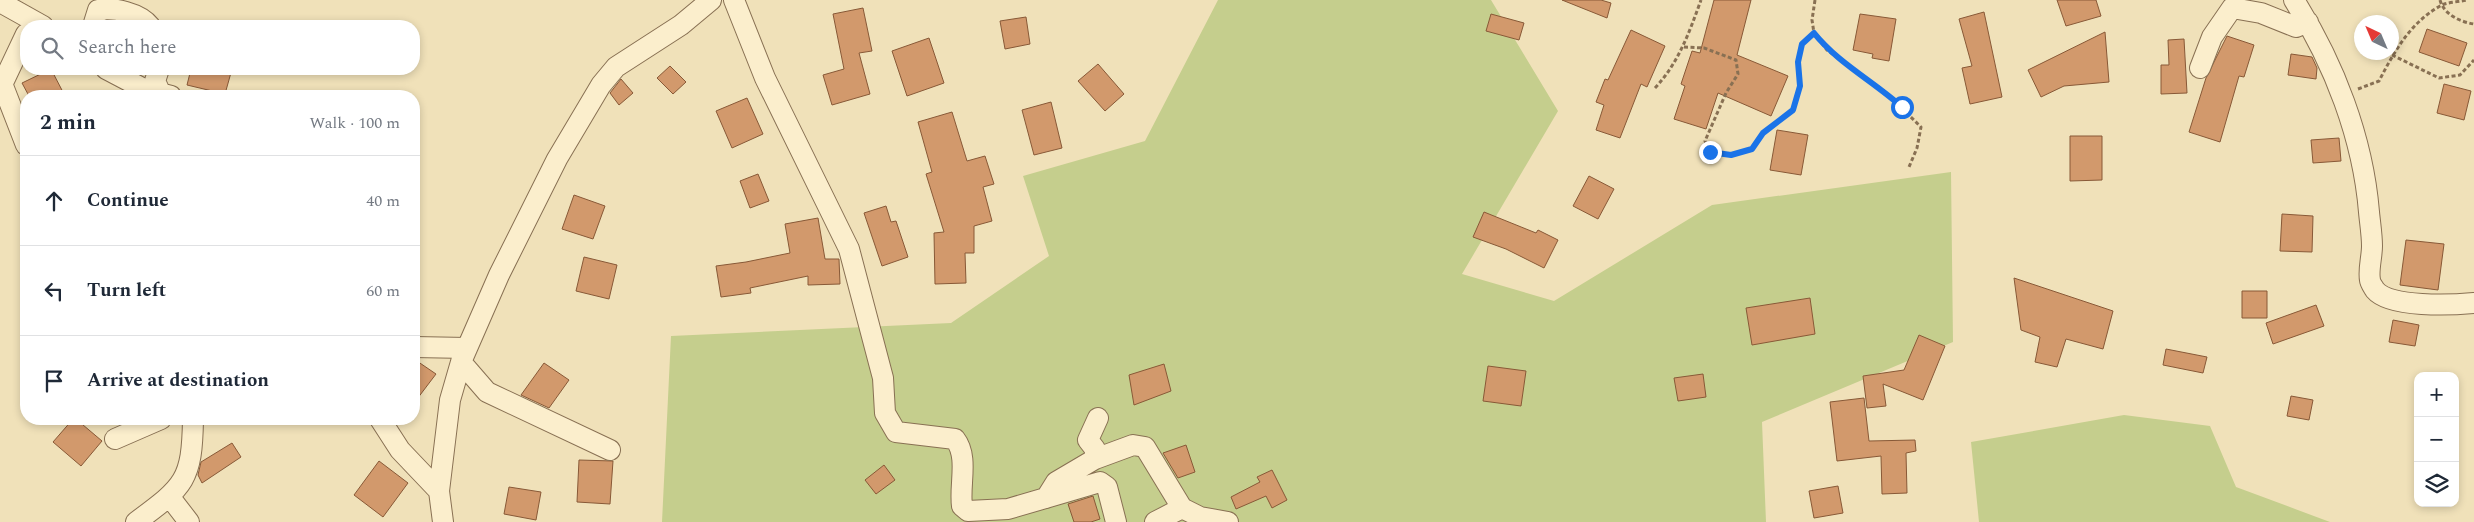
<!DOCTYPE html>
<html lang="en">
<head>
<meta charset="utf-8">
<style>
	:root { --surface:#fff; --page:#f2f2f3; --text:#1f2937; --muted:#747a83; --line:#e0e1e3 }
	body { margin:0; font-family:Spectral,serif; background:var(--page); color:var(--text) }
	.controls { position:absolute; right:15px; bottom:15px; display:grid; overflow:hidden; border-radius:10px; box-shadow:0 2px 8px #0003 }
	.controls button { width:45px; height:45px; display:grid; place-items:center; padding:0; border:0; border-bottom:1px solid var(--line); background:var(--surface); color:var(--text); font:25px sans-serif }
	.compass { position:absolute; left:2354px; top:15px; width:45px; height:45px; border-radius:50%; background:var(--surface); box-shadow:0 2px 8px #0003; rotate:316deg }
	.stop { position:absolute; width:15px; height:15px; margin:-11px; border:4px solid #1a73e8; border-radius:50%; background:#fff }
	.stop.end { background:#1a73e8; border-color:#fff; box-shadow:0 1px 5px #0008 }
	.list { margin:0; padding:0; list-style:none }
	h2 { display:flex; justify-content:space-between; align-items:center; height:65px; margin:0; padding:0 20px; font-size:21px }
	h2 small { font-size:16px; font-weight:400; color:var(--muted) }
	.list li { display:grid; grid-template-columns:32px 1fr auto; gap:15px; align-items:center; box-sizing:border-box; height:90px; padding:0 20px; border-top:1px solid var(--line) }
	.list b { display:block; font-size:19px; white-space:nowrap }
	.list em { font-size:16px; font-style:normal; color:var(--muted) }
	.icon { flex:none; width:28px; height:28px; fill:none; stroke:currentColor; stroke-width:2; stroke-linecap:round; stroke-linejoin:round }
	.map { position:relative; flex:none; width:2474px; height:522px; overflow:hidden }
	.search { position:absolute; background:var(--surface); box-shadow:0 2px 8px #0003; left:20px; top:20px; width:400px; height:55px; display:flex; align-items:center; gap:12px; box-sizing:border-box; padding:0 18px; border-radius:20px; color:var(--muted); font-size:19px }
	.panel { position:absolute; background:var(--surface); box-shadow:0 2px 8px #0003; left:20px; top:90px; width:400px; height:335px; border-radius:20px }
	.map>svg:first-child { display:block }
	.green { fill:#c5ce8d }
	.building { fill:#d2996c; stroke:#885937 }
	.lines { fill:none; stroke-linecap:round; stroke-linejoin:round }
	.minor-casing { stroke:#887053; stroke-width:22 }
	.path { stroke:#887053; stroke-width:3; stroke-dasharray:4 2.5; stroke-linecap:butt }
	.minor { stroke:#fbeecc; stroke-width:20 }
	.route { stroke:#1a73e8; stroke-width:6 }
</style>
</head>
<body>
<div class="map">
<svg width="2474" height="522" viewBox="0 0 2474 522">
	<rect width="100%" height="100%" fill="#f0e1b9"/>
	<path class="green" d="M 1218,0 L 1491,0 L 1558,111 L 1462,274 L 1554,301 L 1712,205 L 1951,172 L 1953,342 L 1762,422 L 1766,522 L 662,522 L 671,336 L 951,323 L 1049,256 L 1023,176 L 1145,141 Z
		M 2124,415 L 2210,426 L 2236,487 L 2330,522 L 1979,522 L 1971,442 Z"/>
	<path class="building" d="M 1562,0 L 1601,0 L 1611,3 L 1607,18 Z
		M 1714,0 L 1751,0 L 1737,55 L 1788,76 L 1771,116 L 1718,93 L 1706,129 L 1674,119 L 1685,86 L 1681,84 L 1692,51 L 1700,53 Z
		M 2057,0 L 2096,0 L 2101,16 L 2066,26 Z
		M 863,8 L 872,51 L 859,53 L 870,94 L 832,105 L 823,75 L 844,69 L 833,14 Z
		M 1984,12 L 2002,97 L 1970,104 L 1962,68 L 1972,66 L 1959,19 Z
		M 1491,14 L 1524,23 L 1519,40 L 1486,31 Z
		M 1860,14 L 1896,19 L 1889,61 L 1872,58 L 1873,54 L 1853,50 Z
		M 1026,17 L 1030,44 L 1005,49 L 1000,21 Z
		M 2427,29 L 2467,43 L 2459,66 L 2419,52 Z
		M 1631,30 L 1665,46 L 1647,87 L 1641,84 L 1620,138 L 1596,130 L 1604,105 L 1596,102 L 1605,79 L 1608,80 Z
		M 2105,32 L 2109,82 L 2064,86 L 2041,97 L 2028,70 Z
		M 2227,36 L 2254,45 L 2244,77 L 2239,76 L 2220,142 L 2189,132 L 2206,78 Z
		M 929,38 L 944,83 L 907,96 L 892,51 Z
		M 2184,39 L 2187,93 L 2161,94 L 2161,65 L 2169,65 L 2168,40 Z
		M 2291,54 L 2312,57 L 2317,68 L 2316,79 L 2288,75 Z
		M 1098,64 L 1124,94 L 1105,111 L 1078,81 Z
		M 670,66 L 686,82 L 673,94 L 657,78 Z
		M 51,69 L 65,96 L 29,96 L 22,83 Z
		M 191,69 L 232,69 L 225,94 L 187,85 Z
		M 621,79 L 633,93 L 619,105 L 610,93 Z
		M 2444,84 L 2471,91 L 2464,120 L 2437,113 Z
		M 747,98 L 763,134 L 732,148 L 716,111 Z
		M 1051,102 L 1062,148 L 1034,155 L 1022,110 Z
		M 952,112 L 967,161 L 985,156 L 994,184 L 983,187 L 992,221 L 974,226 L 974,253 L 965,253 L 966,283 L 935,284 L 934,233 L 944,232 L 926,174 L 932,172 L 918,122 Z
		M 1777,130 L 1808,135 L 1801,175 L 1770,170 Z
		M 2070,136 L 2102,136 L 2102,180 L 2070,181 Z
		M 2339,138 L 2341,161 L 2313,163 L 2311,140 Z
		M 758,174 L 769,201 L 750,208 L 740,181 Z
		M 1589,176 L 1614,189 L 1598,219 L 1573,206 Z
		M 574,195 L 605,206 L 593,239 L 562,229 Z
		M 886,206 L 891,222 L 896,221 L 908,257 L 882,266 L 864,213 Z
		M 1484,212 L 1536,233 L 1538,230 L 1558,240 L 1544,268 L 1506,249 L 1473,237 Z
		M 2282,214 L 2313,216 L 2312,252 L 2280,251 Z
		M 818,218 L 825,259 L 839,259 L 840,284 L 808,285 L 808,276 L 750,288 L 751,293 L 721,297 L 716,266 L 746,262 L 790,253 L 785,224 Z
		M 2406,240 L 2444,244 L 2438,290 L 2400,285 Z
		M 584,257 L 617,265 L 609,299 L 576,291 Z
		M 2014,278 L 2113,311 L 2103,349 L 2066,339 L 2057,367 L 2035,362 L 2040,337 L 2021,330 Z
		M 2242,291 L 2267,291 L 2267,318 L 2242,318 Z
		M 1810,298 L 1815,334 L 1752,345 L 1746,308 Z
		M 2316,305 L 2324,326 L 2273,344 L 2266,323 Z
		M 2393,320 L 2419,325 L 2415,346 L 2389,342 Z
		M 1919,335 L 1945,346 L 1923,400 L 1883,384 L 1886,406 L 1867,408 L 1863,376 L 1904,370 Z
		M 2166,349 L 2207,357 L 2203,373 L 2163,365 Z
		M 414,359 L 436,374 L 414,403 Z
		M 544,363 L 569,380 L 549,408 L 521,395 Z
		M 1164,364 L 1171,391 L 1134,405 L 1129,375 Z
		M 1488,366 L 1526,371 L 1521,406 L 1483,401 Z
		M 1703,374 L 1706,397 L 1678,401 L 1674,378 Z
		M 2291,396 L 2313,400 L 2309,420 L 2287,416 Z
		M 1864,398 L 1869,441 L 1915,440 L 1916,451 L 1906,453 L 1907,493 L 1882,494 L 1881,456 L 1837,461 L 1830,402 Z
		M 73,419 L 76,419 L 102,441 L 81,466 L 53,442 Z
		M 232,443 L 241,457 L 202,483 L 198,475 L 201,462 Z
		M 1186,445 L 1195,472 L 1178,478 L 1163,453 Z
		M 579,460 L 613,461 L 610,504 L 577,502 Z
		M 379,461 L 408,483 L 383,517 L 354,495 Z
		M 884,465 L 895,480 L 876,494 L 865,480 Z
		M 1272,470 L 1287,500 L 1272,508 L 1266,496 L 1236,509 L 1231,497 L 1260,482 L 1257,477 Z
		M 1838,486 L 1843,513 L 1814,518 L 1809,491 Z
		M 509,487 L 541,492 L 536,520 L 504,514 Z
		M 1093,496 L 1100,519 L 1091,522 L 1074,522 L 1068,504 Z"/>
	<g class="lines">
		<defs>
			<path id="minor" d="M 734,0 L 765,78 L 849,249 L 883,378 L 885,413 L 896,432 L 955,439 C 969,457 959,485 962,506 L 968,511 L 1008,509 L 1100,482 L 1107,487 L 1116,522
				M 2294,0 C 2334,63 2363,138 2369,212 C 2370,223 2372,235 2372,246 C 2372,257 2368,270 2370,280 C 2370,283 2374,288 2375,290 C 2390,308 2452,305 2474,303
				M 0,2 L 43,26
				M 93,26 L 98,10 C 114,7 140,13 150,26
				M 2200,68 L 2212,37 L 2232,8 L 2261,13 L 2296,27 L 2308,22
				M 106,69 L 144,89 L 171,96
				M 159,69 L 155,81 L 161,94
				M 3,86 L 26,145
				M 0,89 L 26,34
				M 414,347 L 467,348
				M 461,362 L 487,392 L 610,450
				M 380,419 L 400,450 L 439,491 L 443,522
				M 115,439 L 161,419
				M 1095,459 L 1095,449 L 1088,440 L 1098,418
				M 439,491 L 450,400 L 461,362 L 499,275 L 557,159 L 601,85 L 616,67 L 681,25 L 711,0
				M 169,496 L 189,522
				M 1046,498 L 1056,482 L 1095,459 L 1133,445 L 1145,447 L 1182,508 L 1200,517 L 1228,522
				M 136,522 C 185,486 192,480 193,419
				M 1155,522 L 1182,508"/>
		</defs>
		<use href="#minor" class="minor-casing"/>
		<path class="path" d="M 1815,0 L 1812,20 L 1814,33 L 1827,50 L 1884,91 L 1921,127 L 1917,148 L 1909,167
			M 2440,0 C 2444,15 2461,22 2474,24
			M 1684,47 L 1704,48 L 1736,60 L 1738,74 L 1726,93 L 1705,141 L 1710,152 L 1731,155 L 1752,149 L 1763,133 L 1793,110 L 1800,85 L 1798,62 L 1802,44 L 1814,33
			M 2392,55 L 2439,78 L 2460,75 L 2474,60
			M 1655,88 C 1679,62 1689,33 1701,0
			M 2358,89 L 2379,81 C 2394,52 2410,23 2440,6 C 2447,2 2458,2 2467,0"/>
		<use href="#minor" class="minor"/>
	</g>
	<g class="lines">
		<path class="route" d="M 1710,152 L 1731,155 L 1752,149 L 1763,133 L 1793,110 L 1800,86 L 1798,62 L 1802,44 L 1814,33 C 1838,63 1873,81 1902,107"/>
	</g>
</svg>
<div class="controls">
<button>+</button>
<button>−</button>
<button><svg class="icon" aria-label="layers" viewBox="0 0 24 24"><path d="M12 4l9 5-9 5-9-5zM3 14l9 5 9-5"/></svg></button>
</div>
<svg class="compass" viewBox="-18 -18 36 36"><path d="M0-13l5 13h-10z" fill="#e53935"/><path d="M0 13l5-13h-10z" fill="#747a83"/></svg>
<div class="stop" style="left:1902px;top:107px"></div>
<div class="stop end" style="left:1710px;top:152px"></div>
<div class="search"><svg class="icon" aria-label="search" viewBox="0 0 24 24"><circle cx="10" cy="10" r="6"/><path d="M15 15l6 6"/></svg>Search here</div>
<section class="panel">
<h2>2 min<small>Walk · 100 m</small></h2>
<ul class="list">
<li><svg class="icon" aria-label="ahead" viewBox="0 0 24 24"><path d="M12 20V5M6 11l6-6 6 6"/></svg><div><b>Continue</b></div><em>40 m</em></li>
<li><svg class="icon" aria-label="left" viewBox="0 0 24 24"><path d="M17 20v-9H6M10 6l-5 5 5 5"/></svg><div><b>Turn left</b></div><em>60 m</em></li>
<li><svg class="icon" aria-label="arrive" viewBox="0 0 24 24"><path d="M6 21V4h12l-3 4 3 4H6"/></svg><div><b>Arrive at destination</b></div></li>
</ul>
</section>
</div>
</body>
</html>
